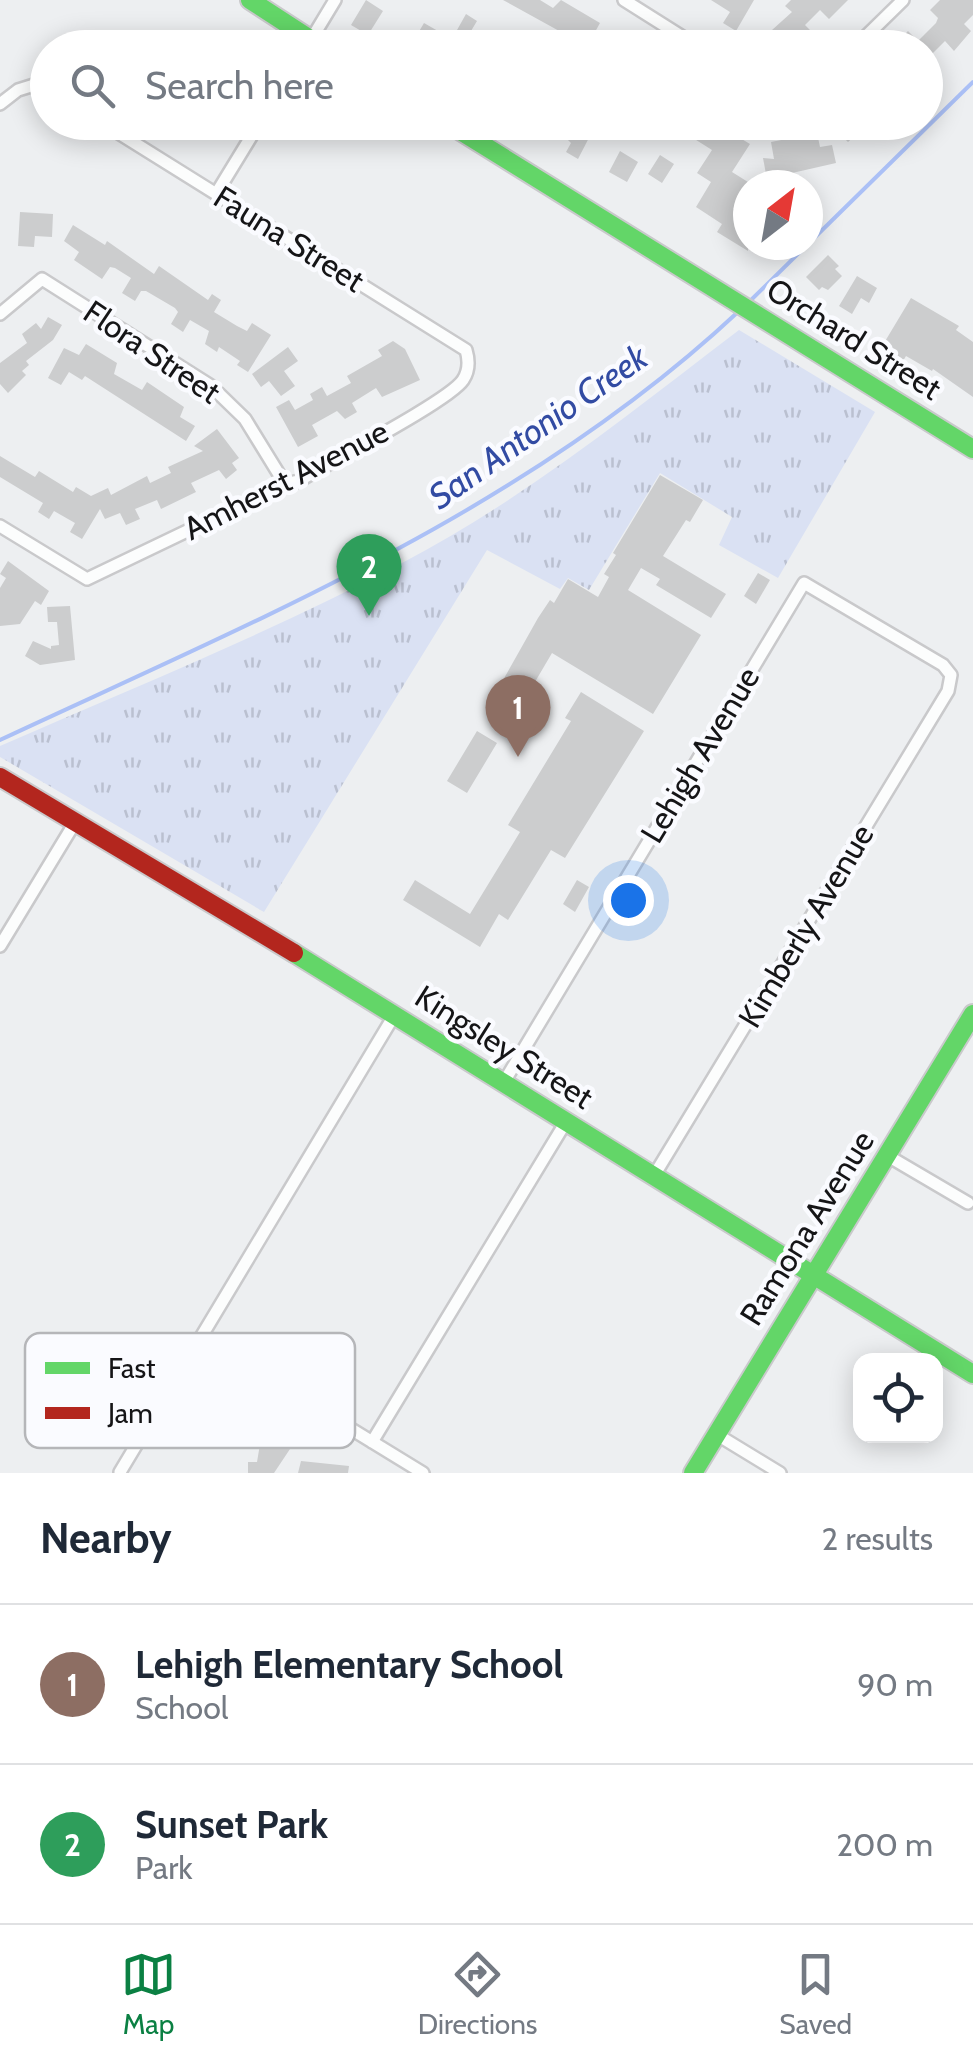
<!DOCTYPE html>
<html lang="en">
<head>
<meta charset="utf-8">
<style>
	:root { --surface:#fff; --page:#f2f2f3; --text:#1f2937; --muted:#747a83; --line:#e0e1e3; --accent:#0b8043 }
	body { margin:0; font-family:Cabin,sans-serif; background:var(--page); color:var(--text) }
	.controls { position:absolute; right:30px; bottom:30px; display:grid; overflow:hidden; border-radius:20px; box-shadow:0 5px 25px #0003 }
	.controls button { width:90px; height:90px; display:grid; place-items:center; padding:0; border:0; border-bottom:2px solid var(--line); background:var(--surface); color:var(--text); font:50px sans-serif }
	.compass { position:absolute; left:733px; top:170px; width:90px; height:90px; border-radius:50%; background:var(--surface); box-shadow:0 5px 25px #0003; rotate:31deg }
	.you { position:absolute; left:628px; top:900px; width:35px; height:35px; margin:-25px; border:8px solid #fff; border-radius:50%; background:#1a73e8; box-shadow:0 0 0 15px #1a73e833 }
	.badge { display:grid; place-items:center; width:65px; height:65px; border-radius:50%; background:var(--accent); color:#fff; font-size:32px; font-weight:700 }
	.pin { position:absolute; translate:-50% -82px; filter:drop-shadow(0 2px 5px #0008) }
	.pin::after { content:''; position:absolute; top:52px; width:35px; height:30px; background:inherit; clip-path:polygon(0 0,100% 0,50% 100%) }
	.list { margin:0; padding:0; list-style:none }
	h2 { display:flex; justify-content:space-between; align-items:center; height:130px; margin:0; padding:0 40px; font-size:42px }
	h2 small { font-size:32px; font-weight:400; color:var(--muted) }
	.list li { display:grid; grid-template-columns:65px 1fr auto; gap:30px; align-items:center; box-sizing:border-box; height:160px; padding:0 40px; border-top:2px solid var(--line) }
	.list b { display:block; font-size:38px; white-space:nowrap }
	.list p { margin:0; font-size:32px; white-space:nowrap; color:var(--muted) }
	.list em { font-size:32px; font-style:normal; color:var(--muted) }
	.icon { flex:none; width:55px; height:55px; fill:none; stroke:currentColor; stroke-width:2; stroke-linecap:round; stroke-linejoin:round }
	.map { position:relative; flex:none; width:973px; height:1473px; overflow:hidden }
	.search { position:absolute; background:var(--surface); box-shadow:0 5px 25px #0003; left:30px; right:30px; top:30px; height:110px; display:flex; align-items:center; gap:25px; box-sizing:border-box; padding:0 35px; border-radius:55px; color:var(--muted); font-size:38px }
	.sheet { height:450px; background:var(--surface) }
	nav { display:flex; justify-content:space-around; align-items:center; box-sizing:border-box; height:140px; border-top:2px solid var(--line); background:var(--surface); font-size:28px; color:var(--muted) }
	nav a { display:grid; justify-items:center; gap:5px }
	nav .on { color:var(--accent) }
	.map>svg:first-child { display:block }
	.park { fill:url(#park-tufts) }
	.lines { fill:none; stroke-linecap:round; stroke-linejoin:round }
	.stream { stroke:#abc0f6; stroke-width:4 }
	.building { fill:#cccdce }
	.street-casing { stroke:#c9c9cb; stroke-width:16 }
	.fast-casing { stroke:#c9c9cb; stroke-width:22 }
	.jam-casing { stroke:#c9c9cb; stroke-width:22 }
	.street { stroke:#fcfdfd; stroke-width:11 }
	.fast { stroke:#63d668; stroke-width:18 }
	.jam { stroke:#b3261e; stroke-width:18 }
	.labels { text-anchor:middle; stroke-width:9; stroke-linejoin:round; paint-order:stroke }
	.street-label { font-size:32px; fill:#151517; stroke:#fafbff }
	.water-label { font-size:35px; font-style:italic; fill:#324ba3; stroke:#fafbff }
	.key { fill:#fafbff; stroke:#b5b6b9; stroke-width:2.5 }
	.key-label { font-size:28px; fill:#151517 }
</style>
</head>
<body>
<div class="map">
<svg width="973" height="1473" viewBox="0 0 973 1473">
	<defs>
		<pattern id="park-tufts" width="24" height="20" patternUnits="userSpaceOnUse" patternTransform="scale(2.5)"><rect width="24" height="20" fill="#dae1f3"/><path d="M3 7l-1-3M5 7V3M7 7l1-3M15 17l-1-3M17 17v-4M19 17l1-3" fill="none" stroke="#bac0d0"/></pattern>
	</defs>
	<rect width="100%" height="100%" fill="#edeff1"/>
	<path class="park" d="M 739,330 L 875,412 L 778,578 L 719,545 L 732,517 L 660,473 L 589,590 L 568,578 L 560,589 L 487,550 L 264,912 L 0,757 L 0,746 C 135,687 272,632 402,563 C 523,500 630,413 739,330 Z"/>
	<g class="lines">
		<path class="stream" d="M 809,243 L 973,82
			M 750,301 L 807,245
			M 0,740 C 259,619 528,509 739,311"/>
	</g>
	<path class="building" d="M 366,0 L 383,11 L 368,35 L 351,25 Z
		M 503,0 L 540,0 L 553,8 L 561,0 L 600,23 L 595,32 L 606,41 L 602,48 L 580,48 L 570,42 L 566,48 L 552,48 L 561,32 Z
		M 711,0 L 754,0 L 736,31 L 723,23 L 730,12 Z
		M 791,0 L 848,0 L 829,19 L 820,10 L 805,25 L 815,35 L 803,48 L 752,48 L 792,12 L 785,6 Z
		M 940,0 L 973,0 L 973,15 L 964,24 L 971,31 L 954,51 L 945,41 L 926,60 L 926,48 L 902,48 L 897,42 L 908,31 L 918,41 L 936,23 L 938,18 L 930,10 Z
		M 466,14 L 477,21 L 462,46 L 465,48 L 386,48 L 393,34 L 411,45 L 424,23 L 452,39 Z
		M 549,122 L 582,122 L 593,130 L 578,159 L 566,152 L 571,143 L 562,134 L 563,131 Z
		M 691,122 L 743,122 L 748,126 L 740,138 L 750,144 L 732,172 L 748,182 L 748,251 L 717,232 L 722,224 L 696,207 L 711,182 L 697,173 L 712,150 L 685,133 Z
		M 840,122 L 869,122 L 848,142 L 834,128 Z
		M 817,133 L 820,147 L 832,145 L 836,163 L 779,176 L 781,185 L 768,185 L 763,158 L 774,159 L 771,142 Z
		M 620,151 L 638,162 L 627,182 L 609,172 Z
		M 660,155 L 674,164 L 662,183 L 648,174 Z
		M 20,212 L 53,214 L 52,237 L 35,236 L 34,247 L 18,246 Z
		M 73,225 L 105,245 L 107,241 L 154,274 L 159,266 L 208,300 L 212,294 L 221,300 L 214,312 L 237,326 L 247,331 L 252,323 L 271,335 L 248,372 L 237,365 L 240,361 L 219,347 L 217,352 L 205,344 L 209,331 L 190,320 L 183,332 L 171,324 L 178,312 L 175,308 L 146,291 L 141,291 L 135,301 L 122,293 L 131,278 L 115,268 L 110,267 L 102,279 L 74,260 L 79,252 L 64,241 Z
		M 828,255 L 839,266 L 835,269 L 842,276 L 828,290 L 822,287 L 819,290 L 806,277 Z
		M 857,276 L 877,288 L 869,303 L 861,298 L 852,314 L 839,306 Z
		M 911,298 L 959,326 L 956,330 L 973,342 L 973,397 L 933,369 L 932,371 L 906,356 L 903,361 L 896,359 L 881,348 Z
		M 48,317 L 62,325 L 53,340 L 26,361 L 29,365 L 22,371 L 26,375 L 8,393 L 0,384 L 0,363 L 27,343 L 22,334 L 36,323 L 41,329 Z
		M 393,341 L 405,349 L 420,380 L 382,397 L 376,388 L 352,403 L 357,412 L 345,419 L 337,411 L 312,425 L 318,436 L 298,447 L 276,407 L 289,400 L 295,410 L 313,400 L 310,394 L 322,387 L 327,396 L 351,383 L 347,376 L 382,356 L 378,350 Z
		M 86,344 L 117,363 L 114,374 L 142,390 L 147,382 L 184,407 L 180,417 L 195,426 L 186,441 L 85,376 L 82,380 L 69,372 L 61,385 L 48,378 L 64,348 L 79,355 Z
		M 288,347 L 298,361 L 284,371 L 295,386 L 281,396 L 269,381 L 261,387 L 252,374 Z
		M 217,429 L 239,458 L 232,463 L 237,470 L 226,479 L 219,470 L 191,483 L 196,492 L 161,509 L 157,500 L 135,509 L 140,519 L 126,525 L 120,513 L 105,519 L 100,509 L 82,539 L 70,532 L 75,523 L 54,511 L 49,519 L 38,512 L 43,503 L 0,477 L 0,456 L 35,477 L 39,471 L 73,492 L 76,487 L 91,496 L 108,488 L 111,495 L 147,476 L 150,483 L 171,473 L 168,467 L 203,451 L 194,446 Z
		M 660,475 L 703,500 L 690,522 L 686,520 L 663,556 L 726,594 L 711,618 L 656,585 L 660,579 L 641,568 L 628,590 L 701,635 L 653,714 L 552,653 L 522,704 L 498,689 L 538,618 L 550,600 L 554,603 L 568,579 L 598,597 L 609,577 L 604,574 L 616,555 L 613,553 Z
		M 8,561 L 49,591 L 41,605 L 35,601 L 20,624 L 0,626 L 0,588 L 6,578 L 0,574 Z
		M 758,573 L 770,580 L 756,604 L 744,596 Z
		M 70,606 L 75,660 L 40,665 L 25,656 L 33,641 L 51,649 L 51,646 L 59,645 L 57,622 L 48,622 L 47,607 Z
		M 581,692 L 644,731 L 565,858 L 551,850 L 508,920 L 499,914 L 480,947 L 403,900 L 415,880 L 470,914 L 520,832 L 508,825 L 571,721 L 565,718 Z
		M 477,731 L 497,743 L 467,793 L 447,781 Z
		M 577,880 L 589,887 L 575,912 L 563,904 Z
		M 278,1415 L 301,1420 L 296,1440 L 274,1473 L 248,1473 L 248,1462 L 257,1462 L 260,1444 L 267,1445 L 269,1430 L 274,1430 Z
		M 301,1461 L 349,1466 L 348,1473 L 298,1473 Z"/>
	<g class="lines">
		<defs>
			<path id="street" d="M 624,0 L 700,48
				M 306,48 L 335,0
				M 854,48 L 903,0
				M 0,104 L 18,90 L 34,85 L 48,90
				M 216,194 L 260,122
				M 0,314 L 42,279 L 211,386 L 245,419 L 285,484
				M 0,526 L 87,579 L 285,484 L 299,481 C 328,463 449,401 463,380 C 469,371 469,360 466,350 L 101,122
				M 0,946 L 74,824
				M 504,1082 L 804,583 L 943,665 L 951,675 L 948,691 L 655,1174
				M 888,1156 L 968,1203
				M 201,1337 L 423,1473
				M 716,1434 L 780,1473
				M 372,1442 L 567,1120
				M 120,1472 L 395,1014"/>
			<path id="fast" d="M 250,0 L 324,48
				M 446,122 L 973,449
				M 294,953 L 973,1374
				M 693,1473 L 973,1014"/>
			<path id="jam" d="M 0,777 L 294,953"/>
		</defs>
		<use href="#street" class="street-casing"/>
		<use href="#fast" class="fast-casing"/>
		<use href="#jam" class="jam-casing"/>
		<use href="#street" class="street"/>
		<use href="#fast" class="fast"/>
		<use href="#jam" class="jam"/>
	</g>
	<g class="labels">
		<g class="street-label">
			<text transform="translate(289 239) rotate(32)" y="11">Fauna Street</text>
			<text transform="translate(854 339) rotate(32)" y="11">Orchard Street</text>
			<text transform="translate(152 352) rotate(34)" y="11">Flora Street</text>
			<text transform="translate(286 480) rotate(-27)" y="11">Amherst Avenue</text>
			<text transform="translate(700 755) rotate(-59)" y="11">Lehigh Avenue</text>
			<text transform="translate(806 926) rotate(-59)" y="11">Kimberly Avenue</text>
			<text transform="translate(504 1047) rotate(32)" y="11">Kingsley Street</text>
			<text transform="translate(807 1228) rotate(-58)" y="11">Ramona Avenue</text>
		</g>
		<g class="water-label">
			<text transform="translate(538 427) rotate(-35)" y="12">San Antonio Creek</text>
		</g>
	</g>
	<rect x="25" y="1333" width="330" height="115" rx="15" class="key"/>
	<rect x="45" y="1362" width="45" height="12" fill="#63d668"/>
	<rect x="45" y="1407" width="45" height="12" fill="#b3261e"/>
	<g class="key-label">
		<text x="108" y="1378">Fast</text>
		<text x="108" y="1423">Jam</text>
	</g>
</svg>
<div class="controls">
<button><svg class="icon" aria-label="locate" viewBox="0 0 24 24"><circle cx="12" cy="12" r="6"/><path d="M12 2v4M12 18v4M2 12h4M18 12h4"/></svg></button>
</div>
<svg class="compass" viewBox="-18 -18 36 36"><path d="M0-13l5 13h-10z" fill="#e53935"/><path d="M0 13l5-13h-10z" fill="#747a83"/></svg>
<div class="you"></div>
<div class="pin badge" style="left:518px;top:757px;background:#8d6e63">1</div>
<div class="pin badge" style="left:369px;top:616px;background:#2e9e5b">2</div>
<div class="search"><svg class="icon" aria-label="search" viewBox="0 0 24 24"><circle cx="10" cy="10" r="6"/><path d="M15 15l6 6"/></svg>Search here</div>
</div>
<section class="sheet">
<h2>Nearby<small>2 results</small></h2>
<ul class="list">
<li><span class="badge" style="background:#8d6e63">1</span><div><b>Lehigh Elementary School</b><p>School</p></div><em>90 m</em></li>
<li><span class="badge" style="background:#2e9e5b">2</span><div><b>Sunset Park</b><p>Park</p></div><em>200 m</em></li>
</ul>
</section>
<nav>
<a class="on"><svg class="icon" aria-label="map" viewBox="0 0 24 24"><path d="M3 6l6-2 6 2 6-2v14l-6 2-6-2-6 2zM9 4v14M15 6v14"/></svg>Map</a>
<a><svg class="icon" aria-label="directions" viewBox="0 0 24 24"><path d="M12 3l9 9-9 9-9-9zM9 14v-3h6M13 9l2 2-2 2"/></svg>Directions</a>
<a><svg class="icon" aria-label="saved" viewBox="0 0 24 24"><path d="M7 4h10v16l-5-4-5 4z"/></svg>Saved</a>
</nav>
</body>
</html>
